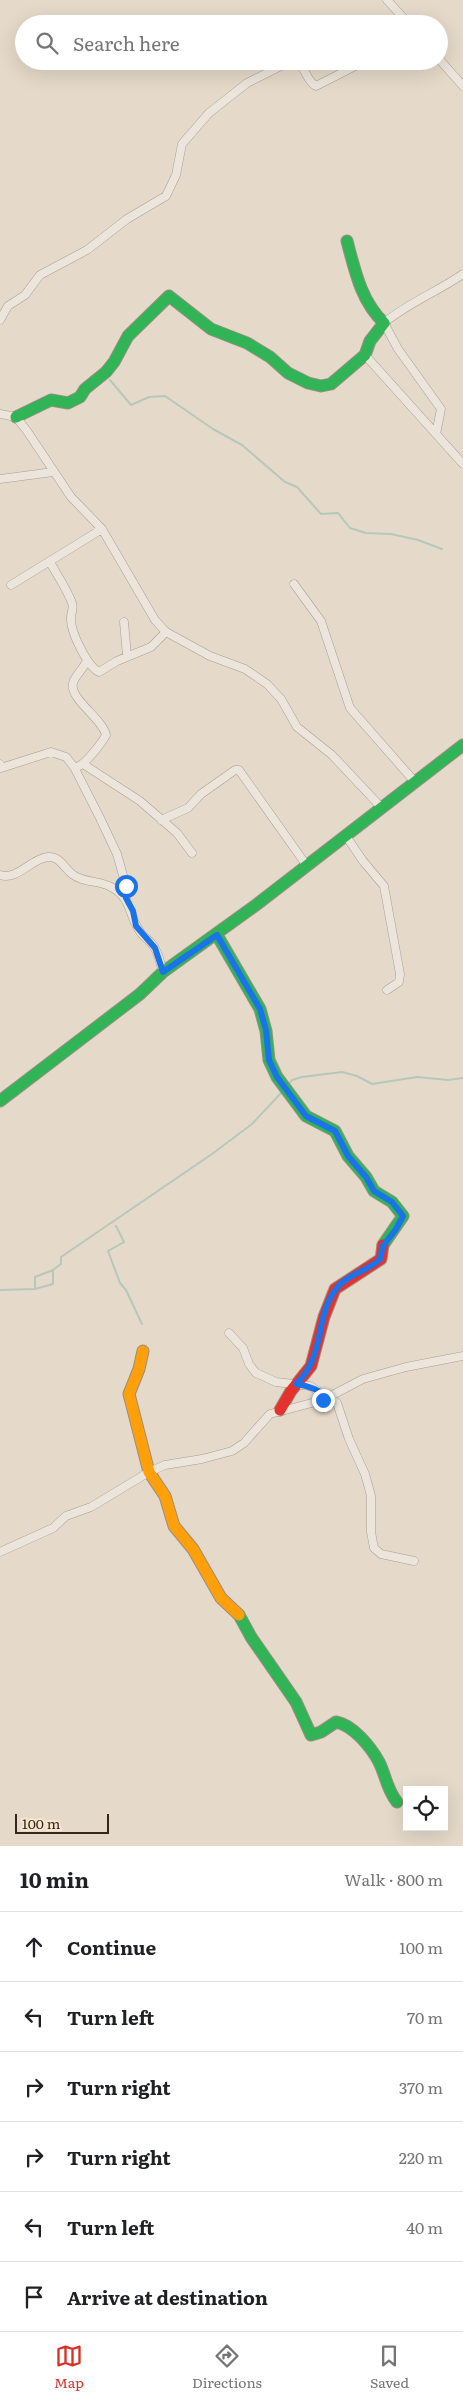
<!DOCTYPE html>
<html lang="en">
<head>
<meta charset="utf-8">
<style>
	:root { --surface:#fff; --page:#f2f2f2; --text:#202124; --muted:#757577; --line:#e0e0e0; --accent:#d93025 }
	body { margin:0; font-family:Literata,serif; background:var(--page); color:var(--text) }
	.controls { position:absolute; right:15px; bottom:15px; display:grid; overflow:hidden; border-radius:0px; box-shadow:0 5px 20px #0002 }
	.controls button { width:45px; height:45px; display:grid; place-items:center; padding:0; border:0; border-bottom:1px solid var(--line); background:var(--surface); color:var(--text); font:25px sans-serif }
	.scale { position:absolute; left:15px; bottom:12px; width:94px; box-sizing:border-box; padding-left:5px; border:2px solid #37261b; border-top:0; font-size:14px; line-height:18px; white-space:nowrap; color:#37261b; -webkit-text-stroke:4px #f7e6ce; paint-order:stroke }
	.stop { position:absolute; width:15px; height:15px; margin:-11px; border:4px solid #1a73e8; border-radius:50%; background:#fff }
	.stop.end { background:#1a73e8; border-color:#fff; box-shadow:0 1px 5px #0008 }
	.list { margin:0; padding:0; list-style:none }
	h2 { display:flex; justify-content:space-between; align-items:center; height:65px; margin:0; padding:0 20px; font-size:21px }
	h2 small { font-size:16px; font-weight:400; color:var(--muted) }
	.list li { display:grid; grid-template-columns:32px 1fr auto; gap:15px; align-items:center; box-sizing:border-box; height:70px; padding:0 20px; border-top:1px solid var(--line) }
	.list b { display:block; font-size:19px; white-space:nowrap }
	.list em { font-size:16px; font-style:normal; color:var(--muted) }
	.icon { flex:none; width:28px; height:28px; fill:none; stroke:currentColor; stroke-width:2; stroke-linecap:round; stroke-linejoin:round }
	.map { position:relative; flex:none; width:463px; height:1846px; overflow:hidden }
	.search { position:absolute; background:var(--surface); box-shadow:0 5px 20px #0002; left:15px; right:15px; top:15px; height:55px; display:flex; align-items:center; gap:12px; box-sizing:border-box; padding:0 18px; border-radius:28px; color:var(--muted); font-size:19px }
	.sheet { height:485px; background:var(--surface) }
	nav { display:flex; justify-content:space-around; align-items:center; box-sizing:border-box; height:70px; border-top:1px solid var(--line); background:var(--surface); font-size:14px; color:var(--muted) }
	nav a { display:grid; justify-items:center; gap:2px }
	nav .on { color:var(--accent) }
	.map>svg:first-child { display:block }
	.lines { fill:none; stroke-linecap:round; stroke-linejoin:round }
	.stream { stroke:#b6c8ba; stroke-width:2 }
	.street-casing { stroke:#a99e93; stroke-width:9 }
	.fast-casing { stroke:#998e83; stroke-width:13 }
	.slow-casing { stroke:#998e83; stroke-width:13 }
	.jam-casing { stroke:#998e83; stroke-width:13 }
	.street { stroke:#ece5db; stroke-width:8 }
	.fast { stroke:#30b455; stroke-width:11 }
	.slow { stroke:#ff9f0a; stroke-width:11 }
	.jam { stroke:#e5322d; stroke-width:11 }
	.route { stroke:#1a73e8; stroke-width:6 }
</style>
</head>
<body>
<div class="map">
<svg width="463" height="1846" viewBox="0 0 463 1846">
	<rect width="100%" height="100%" fill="#e5d9c9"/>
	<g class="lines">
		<path class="stream" d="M 110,380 L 131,405 L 149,397 L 165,396 L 213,429 L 242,445 L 285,482 L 297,487 L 321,514 L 338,513 L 350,528 L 366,533 L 391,534 L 418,540 L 442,549
			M 288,1085 L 292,1080 L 302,1077 L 342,1072 L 357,1076 L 372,1084 L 417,1077 L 448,1080 L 463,1078
			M 116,1226 L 124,1242 L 108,1251 L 120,1283 L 126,1290 L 142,1324
			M 35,1287 L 35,1277 L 53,1270
			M 0,1290 L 35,1289 L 53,1284 L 53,1270 L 61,1264 L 61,1257 L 212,1154 L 252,1124 L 282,1092"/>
		<defs>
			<path id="street" d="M 387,0 L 409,24
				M 439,59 L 463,86
				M 296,61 C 306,67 306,81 316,86 L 365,61
				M 0,320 L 8,306 L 25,295 L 40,275 L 87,250 L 127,219 L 166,196 L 176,175 L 182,144 L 209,113 L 247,83 L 291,61
				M 365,355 L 463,464
				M 0,414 L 16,417 L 27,431 L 71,497 L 102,529 L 155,620 L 166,632 L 210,656 L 245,669 L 267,684 L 281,699 L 297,727 L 332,755 L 381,807
				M 436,434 L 441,409 L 398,349 L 384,323 C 408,303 437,292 463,274
				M 0,479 L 53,472
				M 50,562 C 57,575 67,589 72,603 C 74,609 71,612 71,618 C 70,631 87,666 99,672 L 117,661 L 151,647 L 166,632
				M 294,584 L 321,621 L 350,708 L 415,782
				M 11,585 L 102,529
				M 124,622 L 127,656
				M 0,764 L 1,768 L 51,752 L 66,757 L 74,767 L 100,818 L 117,854 L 126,886 L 126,898
				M 83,764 L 140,801 L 177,833 L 192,853
				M 79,766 C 86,763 102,743 106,735 C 103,719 69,699 73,683 C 75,675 84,669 87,660
				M 161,820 L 188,808 L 201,794 L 235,770 L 239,770 L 307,866
				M 346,836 L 363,861 L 384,886 L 400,974 L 399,982 L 387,990
				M 0,875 C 17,881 32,858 48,857 C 60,856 64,868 72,874 C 83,883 99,880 111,887 C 132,898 128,914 139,930 C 142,936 148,939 152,944 C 159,952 160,963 163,972
				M 229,1333 L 243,1348 L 249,1364 L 256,1373 L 276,1382 L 310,1386 L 337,1403 L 349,1439 L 365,1474 L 371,1496 L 371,1532 L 374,1548 L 381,1554 L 414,1561
				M 0,1552 L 53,1528 L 66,1516 L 91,1507 L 149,1472 L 165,1465 L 202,1459 L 232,1451 L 244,1443 L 270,1414 L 323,1400 L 363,1379 L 406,1367 L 463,1356"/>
			<path id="fast" d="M 16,417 L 51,400 L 68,403 L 80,397 L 85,389 L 106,372 L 114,362 L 128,336 L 169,296 L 211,329 L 247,343 L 270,357 L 288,373 L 308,383 L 321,386 L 331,384 L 365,355 L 370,341 L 384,323 C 361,301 355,271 347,241
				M 217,935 L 260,1009 L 266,1031 L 269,1060 L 277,1077 L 306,1116 L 335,1131 L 348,1156 L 366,1177 L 374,1191 L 392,1202 L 403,1216 L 383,1245
				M 0,1101 L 140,994 L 163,972 L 256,905 L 463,745
				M 239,1615 L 251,1637 L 296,1702 L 311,1735 L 321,1732 L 336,1722 C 353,1725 371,1747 379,1762 C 386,1776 387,1790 397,1802"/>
			<path id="slow" d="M 143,1351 L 139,1369 L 129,1394 L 149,1472 L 165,1496 L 174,1526 L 193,1549 L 221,1598 L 239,1615"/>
			<path id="jam" d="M 280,1410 L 291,1391 L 311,1366 L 324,1317 L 335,1289 L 381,1259 L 383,1245"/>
		</defs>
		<use href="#street" class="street-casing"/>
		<use href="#fast" class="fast-casing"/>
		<use href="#slow" class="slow-casing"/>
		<use href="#jam" class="jam-casing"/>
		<use href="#street" class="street"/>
		<use href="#fast" class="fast"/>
		<use href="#slow" class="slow"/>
		<use href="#jam" class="jam"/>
	</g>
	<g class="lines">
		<path class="route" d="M 126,886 L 126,898 L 133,911 L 136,926 L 155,948 L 163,972 L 217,935 L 260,1009 L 266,1030 L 269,1060 L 277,1077 L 306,1116 L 335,1131 L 348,1156 L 366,1177 L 374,1191 L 392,1202 L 403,1216 L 396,1229 L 383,1246 L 380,1259 C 368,1271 346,1275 336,1289 C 314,1318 326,1356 296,1384 C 309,1386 318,1389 328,1397 L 323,1400"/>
	</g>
</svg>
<div class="controls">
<button><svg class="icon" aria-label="locate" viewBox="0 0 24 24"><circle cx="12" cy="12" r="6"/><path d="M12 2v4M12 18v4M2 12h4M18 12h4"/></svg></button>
</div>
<div class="scale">100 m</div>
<div class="stop" style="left:126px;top:886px"></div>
<div class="stop end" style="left:323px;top:1400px"></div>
<div class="search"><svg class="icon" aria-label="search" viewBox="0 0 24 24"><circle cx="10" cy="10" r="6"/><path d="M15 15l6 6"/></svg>Search here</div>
</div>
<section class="sheet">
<h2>10 min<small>Walk · 800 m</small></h2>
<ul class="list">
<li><svg class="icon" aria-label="ahead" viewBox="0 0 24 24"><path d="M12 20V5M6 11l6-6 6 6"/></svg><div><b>Continue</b></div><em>100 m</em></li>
<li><svg class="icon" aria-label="left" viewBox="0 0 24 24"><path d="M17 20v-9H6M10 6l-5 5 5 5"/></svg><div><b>Turn left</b></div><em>70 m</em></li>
<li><svg class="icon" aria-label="right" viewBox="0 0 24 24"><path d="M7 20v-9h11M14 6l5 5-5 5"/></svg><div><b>Turn right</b></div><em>370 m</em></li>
<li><svg class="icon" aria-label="right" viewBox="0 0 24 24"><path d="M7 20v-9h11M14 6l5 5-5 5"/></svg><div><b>Turn right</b></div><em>220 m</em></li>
<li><svg class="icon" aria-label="left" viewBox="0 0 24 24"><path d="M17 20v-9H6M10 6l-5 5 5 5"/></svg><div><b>Turn left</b></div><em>40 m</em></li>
<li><svg class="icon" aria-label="arrive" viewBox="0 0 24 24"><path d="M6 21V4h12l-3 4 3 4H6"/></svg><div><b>Arrive at destination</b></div></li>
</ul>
</section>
<nav>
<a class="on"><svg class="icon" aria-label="map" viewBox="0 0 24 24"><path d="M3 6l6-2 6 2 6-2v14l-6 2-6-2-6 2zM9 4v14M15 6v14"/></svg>Map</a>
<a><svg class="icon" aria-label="directions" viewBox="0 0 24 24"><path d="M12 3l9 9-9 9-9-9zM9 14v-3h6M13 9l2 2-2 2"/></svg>Directions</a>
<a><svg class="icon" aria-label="saved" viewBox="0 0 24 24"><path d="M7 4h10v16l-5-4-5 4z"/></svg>Saved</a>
</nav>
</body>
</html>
